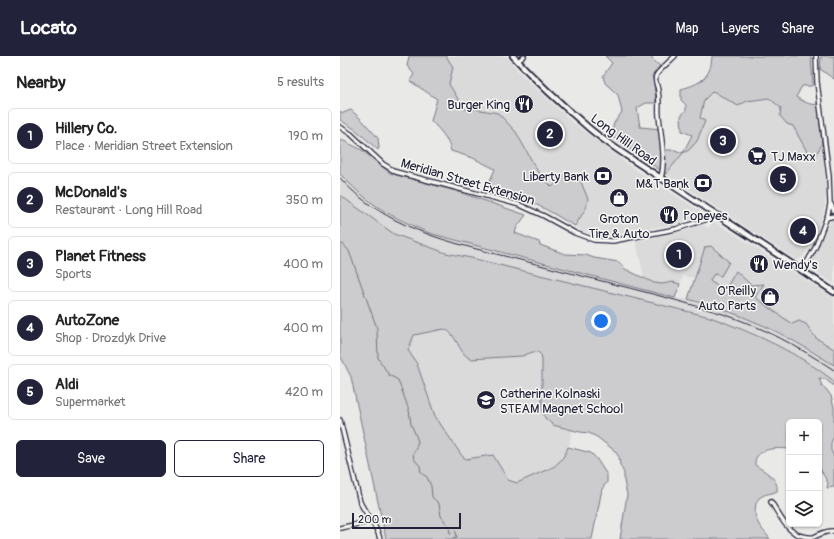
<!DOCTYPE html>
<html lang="en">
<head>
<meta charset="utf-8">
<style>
	:root { --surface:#fff; --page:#f2f2f2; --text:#222; --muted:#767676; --line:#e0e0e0; --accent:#22223b }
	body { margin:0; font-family:Pangolin,sans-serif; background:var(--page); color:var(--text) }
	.controls { position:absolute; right:12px; bottom:12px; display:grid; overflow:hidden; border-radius:6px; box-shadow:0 1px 3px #0004 }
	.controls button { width:36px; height:36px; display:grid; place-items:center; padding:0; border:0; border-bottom:1px solid var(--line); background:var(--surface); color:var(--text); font:20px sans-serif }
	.scale { position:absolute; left:12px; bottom:10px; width:109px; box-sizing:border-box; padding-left:4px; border:2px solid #22223b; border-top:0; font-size:11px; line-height:14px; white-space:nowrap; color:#22223b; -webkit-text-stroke:3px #f6f6f2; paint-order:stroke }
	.you { position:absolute; left:261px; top:265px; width:14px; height:14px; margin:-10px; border:3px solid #fff; border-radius:50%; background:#1a73e8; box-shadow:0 0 0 6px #1a73e833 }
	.badge { display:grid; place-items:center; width:26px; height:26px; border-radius:50%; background:var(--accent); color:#fff; font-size:13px; font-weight:700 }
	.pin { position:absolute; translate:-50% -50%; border:2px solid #fff; box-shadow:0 1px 4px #0006 }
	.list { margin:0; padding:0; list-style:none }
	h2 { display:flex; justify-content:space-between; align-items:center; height:52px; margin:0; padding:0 16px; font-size:17px }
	h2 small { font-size:13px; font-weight:400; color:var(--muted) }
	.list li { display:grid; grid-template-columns:26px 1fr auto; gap:12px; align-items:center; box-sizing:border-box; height:56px; margin:0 8px 8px; padding:0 8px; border:1px solid var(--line); border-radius:6px }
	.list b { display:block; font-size:15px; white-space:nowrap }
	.list p { margin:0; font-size:13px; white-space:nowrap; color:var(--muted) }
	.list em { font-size:13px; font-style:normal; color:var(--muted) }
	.actions { display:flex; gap:8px; padding:12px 16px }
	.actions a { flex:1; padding:9px 0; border:1px solid var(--accent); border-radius:6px; text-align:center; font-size:14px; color:var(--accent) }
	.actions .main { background:var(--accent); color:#fff }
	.icon { flex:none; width:22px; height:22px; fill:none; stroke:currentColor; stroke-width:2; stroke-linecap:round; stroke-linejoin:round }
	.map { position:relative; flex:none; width:494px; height:483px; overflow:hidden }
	header { display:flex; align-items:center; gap:24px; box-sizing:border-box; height:56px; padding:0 20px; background:var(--accent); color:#fff }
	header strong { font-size:19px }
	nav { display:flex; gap:22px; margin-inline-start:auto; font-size:14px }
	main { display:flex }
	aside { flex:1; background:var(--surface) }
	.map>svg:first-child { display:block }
	.built { fill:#dadada }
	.green { fill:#ccccce; stroke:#777784 }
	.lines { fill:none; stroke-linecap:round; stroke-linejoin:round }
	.stream { stroke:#71717f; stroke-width:1 }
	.minor-casing { stroke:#22223b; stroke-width:6 }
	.major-casing { stroke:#22223b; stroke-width:8 }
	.minor { stroke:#f6f6f2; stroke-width:3.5 }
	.major { stroke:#f6f6f2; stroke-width:4.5 }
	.rail { stroke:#22223b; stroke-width:1 }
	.labels { text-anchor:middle; stroke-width:3; stroke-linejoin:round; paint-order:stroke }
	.poi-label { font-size:13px; fill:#22223b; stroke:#f6f6f2; text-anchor:end }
	.street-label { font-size:13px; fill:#22223b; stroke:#f6f6f2 }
</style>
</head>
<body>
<header>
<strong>Locato</strong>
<nav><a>Map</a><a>Layers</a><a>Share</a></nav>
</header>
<main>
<aside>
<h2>Nearby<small>5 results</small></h2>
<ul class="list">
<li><span class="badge">1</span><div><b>Hillery Co.</b><p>Place · Meridian Street Extension</p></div><em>190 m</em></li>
<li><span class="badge">2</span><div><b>McDonald's</b><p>Restaurant · Long Hill Road</p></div><em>350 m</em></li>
<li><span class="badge">3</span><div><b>Planet Fitness</b><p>Sports</p></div><em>400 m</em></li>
<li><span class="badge">4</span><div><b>AutoZone</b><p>Shop · Drozdyk Drive</p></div><em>400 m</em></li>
<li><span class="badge">5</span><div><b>Aldi</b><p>Supermarket</p></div><em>420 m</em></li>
</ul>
<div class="actions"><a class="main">Save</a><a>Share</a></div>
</aside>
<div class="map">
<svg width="494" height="483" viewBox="0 0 494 483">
	<rect width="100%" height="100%" fill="#e9e9e7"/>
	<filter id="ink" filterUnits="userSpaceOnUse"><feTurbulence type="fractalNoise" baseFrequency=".025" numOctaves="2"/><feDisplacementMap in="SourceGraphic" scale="8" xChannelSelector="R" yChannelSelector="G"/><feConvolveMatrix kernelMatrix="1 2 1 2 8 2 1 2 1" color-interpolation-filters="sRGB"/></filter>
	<g filter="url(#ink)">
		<path class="built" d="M 106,0 L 166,0 L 182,19 L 231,65 L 268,93 L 287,108 L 360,155 L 359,160 L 354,163 L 334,168 L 272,180 L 256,179 L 242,175 L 238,172 L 235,170 L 246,152 L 212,131 L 198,116 L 176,76 L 135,53 L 124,53 L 109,28 L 113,11 Z
			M 373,35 L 398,50 L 407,45 L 429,42 L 441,52 L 440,57 L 447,68 L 453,70 L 472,104 L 482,88 L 486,127 L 486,137 L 484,155 L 476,181 L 462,202 L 456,204 L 326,118 L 343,97 L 349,94 L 360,63 L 364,43 Z
			M 0,118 L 17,135 L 38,152 L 56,162 L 89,177 L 335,242 L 348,243 L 384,253 L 417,266 L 460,289 L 494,309 L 494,325 L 471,308 L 427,284 L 405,274 L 370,261 L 131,202 L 106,197 L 54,178 L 8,145 L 0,139 Z
			M 491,164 L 494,164 L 494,228 L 473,214 L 471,208 L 472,204 Z
			M 372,166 L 377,167 L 494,242 L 494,293 L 476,282 L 466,268 L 452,268 L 415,241 L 423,228 L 385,234 L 371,226 L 369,224 L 374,218 L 365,191 L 354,222 L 343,220 L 340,228 L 333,226 L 322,228 L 314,227 L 304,222 L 296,185 L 341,176 L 362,169 L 369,172 Z
			M 104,273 L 108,275 L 113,278 L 120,293 L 130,303 L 182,300 L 188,298 L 192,296 L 198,296 L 201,299 L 202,301 L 202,353 L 205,362 L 219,371 L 232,374 L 229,389 L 225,399 L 218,408 L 213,412 L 177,427 L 168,424 L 153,399 L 125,404 L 122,400 L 95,360 L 77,308 L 68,294 L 74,279 Z"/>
		<path class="green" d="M 69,0 L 106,0 L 113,11 L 109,28 L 124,53 L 135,53 L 158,57 L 176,76 L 198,116 L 212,131 L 228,115 L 241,126 L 248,143 L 246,152 L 235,170 C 222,163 210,155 197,149 C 181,141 163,137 146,134 L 155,113 L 133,102 L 111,95 C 108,82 100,74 91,65 L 97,43 L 70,25 L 74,18 L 67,10 Z
			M 265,0 L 312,0 L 312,3 L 320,10 L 312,20 L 314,26 L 316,47 L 306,47 L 297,52 L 300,71 L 322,73 L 324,94 L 335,94 L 343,97 L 352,79 L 342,75 L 341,60 L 346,54 L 346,49 L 341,44 L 341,33 C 360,28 371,22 372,0 L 471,0 L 473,29 L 471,30 L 462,30 L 456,41 C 463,45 470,50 478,48 L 482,88 L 472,105 L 453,70 L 447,68 L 440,60 L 441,52 L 429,42 L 407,45 L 398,50 L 373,35 L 364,44 L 360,62 L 365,65 L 357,85 L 349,94 L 343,97 L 326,118 L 271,80 L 274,67 L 282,56 L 278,39 L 265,27 L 263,20 L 272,7 Z
			M 481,0 L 494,0 L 494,23 L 480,13 Z
			M 11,54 L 23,65 L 38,82 L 39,92 L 38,94 L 16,74 L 0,64 L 0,55 L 3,57 Z
			M 0,83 L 22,94 L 50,117 L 116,135 L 186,159 L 177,171 L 175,177 L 199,186 L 200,189 L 225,198 L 246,199 L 254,202 L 279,206 L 285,213 L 314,227 L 322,228 L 333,226 L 340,228 L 335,242 L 89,177 C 72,169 54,162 38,151 C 24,142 12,130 0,118 Z
			M 0,139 L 8,145 L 54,178 L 106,197 L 131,202 L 370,261 C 414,277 457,296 494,325 L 494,330 L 485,323 L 479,322 L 482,330 L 486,333 L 491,340 L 494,351 L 494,380 L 491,387 L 491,394 L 494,401 L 494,431 L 487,432 L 488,427 L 479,411 L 479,366 L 449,366 L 449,393 C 439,392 422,391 416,402 C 415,404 415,407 415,409 C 424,415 439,422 437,435 C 432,438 427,437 422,440 C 414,444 414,457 417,465 C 420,472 426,477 430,483 L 280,483 L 287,439 L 284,425 L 284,417 L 280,409 L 279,401 L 275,395 L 257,381 L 249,377 L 240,376 L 213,369 L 205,362 L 202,353 L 202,302 L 201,299 L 198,296 C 192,295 188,298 182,300 L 130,303 C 117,295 117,277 104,273 L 74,279 L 68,294 L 77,308 L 95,360 L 122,400 L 126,403 L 153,399 L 168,424 L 177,427 L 213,411 C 220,406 225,400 228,391 L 251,397 L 256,402 L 267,419 L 267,426 L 262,433 L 252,483 L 46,483 L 11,321 L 0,299 Z
			M 371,190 L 389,206 L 381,220 L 374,218 L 370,224 L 371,226 L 385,234 L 396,215 L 411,229 L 424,228 L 415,241 L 452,268 L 459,265 L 466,268 L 476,282 L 494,293 L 494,309 C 469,294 443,277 415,266 C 393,256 371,250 348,243 L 365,191 Z"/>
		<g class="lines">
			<path class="stream" d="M 0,189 L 3,188 L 9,195 L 37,272 L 38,302 L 49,319 L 58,324 L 69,354 L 71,368 L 78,385 L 76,392 L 73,398 L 74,403 L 80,410 L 81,417 L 87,421 L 91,430 L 92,441 L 99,448 L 101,460 L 109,471 L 110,477 L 112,477 L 114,475 L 116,476 L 117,481 L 113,482 L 113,483"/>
			<defs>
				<path id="minor" d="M 178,5 L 184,0
					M 0,71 L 11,78 L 43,108 L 56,116 L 180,149 L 204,160 L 235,177 L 254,184 L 273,185 L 336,173 L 365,164 L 375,158
					M 321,122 C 326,103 321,80 319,60 C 318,52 320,43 318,35 C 318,30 314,25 316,20 C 317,16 331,4 335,0
					M 491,148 L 494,155
					M 486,162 L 494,160
					M 461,213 L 466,208 L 475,192 L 488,158 L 490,148 L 489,120 L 477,26 L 476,0
					M 0,364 L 20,446 C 26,459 37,469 40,483
					M 431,446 C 442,462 448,483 474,481 C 481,478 486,474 494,475
					M 0,472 L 32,465"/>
				<path id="major" d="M 173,0 C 197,26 223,50 250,73 C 273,92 299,108 324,124 C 381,162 438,198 494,236"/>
			</defs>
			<use href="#minor" class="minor-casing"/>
			<use href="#major" class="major-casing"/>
			<use href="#minor" class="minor"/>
			<use href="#major" class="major"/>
			<path class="rail" d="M 0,122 C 49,178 128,190 196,208 C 259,225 322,239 383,258 C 423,271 459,291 494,314"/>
		</g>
	</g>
	<defs>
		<symbol id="restaurant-disc" viewBox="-11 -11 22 22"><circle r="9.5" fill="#22223b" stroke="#f6f6f2"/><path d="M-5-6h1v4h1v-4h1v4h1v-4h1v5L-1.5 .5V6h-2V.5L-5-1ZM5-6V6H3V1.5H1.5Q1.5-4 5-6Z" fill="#fff"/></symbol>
		<symbol id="supermarket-disc" viewBox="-11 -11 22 22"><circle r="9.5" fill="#22223b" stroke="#f6f6f2"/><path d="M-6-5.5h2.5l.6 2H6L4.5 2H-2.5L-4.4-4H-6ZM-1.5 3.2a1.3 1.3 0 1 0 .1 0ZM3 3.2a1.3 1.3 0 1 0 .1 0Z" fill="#fff"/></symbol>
		<symbol id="bank-disc" viewBox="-11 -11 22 22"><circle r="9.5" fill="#22223b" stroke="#f6f6f2"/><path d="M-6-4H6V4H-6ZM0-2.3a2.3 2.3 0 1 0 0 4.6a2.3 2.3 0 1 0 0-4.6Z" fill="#fff"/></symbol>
		<symbol id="shop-disc" viewBox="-11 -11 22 22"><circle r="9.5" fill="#22223b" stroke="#f6f6f2"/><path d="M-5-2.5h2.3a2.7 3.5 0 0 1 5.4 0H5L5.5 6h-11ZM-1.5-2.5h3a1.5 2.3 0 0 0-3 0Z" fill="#fff"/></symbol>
		<symbol id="school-disc" viewBox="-11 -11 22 22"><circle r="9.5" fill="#22223b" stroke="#f6f6f2"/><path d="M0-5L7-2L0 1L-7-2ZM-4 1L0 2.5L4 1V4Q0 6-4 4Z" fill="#fff"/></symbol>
	</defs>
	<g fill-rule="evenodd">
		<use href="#restaurant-disc" x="173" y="37" width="22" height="22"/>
		<use href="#supermarket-disc" x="406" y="89" width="22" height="22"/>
		<use href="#bank-disc" x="252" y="109" width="22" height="22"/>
		<use href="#bank-disc" x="352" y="116" width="22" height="22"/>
		<use href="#shop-disc" x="268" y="131" width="22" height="22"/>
		<use href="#restaurant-disc" x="318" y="148" width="22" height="22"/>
		<use href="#restaurant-disc" x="408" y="197" width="22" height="22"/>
		<use href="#shop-disc" x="419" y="230" width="22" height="22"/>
		<use href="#school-disc" x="135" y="333" width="22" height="22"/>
	</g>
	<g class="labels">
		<g class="poi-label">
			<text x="170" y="53">Burger King</text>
			<text x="431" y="105" text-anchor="start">TJ Maxx</text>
			<text x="249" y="125">Liberty Bank</text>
			<text x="349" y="132">M&amp;T Bank</text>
			<text x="343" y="164" text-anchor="start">Popeyes</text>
			<text x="279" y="167" text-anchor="middle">Groton<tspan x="279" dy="15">Tire &amp; Auto</tspan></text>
			<text x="433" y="213" text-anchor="start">Wendy's</text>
			<text x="416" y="239">O'Reilly<tspan x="416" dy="15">Auto Parts</tspan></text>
			<text x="160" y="342" text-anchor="start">Catherine Kolnaski<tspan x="160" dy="15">STEAM Magnet School</tspan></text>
		</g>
		<g class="street-label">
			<text transform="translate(284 83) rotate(36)" y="5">Long Hill Road</text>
			<text transform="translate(128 125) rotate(16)" y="5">Meridian Street Extension</text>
		</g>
	</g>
</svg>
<div class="controls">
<button>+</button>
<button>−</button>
<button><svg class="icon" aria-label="layers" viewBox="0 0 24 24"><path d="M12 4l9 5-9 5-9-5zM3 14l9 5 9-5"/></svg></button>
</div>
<div class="scale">200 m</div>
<div class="you"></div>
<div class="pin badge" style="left:339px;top:199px">1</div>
<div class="pin badge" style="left:210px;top:78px">2</div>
<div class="pin badge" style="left:383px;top:85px">3</div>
<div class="pin badge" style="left:463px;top:175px">4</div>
<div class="pin badge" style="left:443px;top:123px">5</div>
</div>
</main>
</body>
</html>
